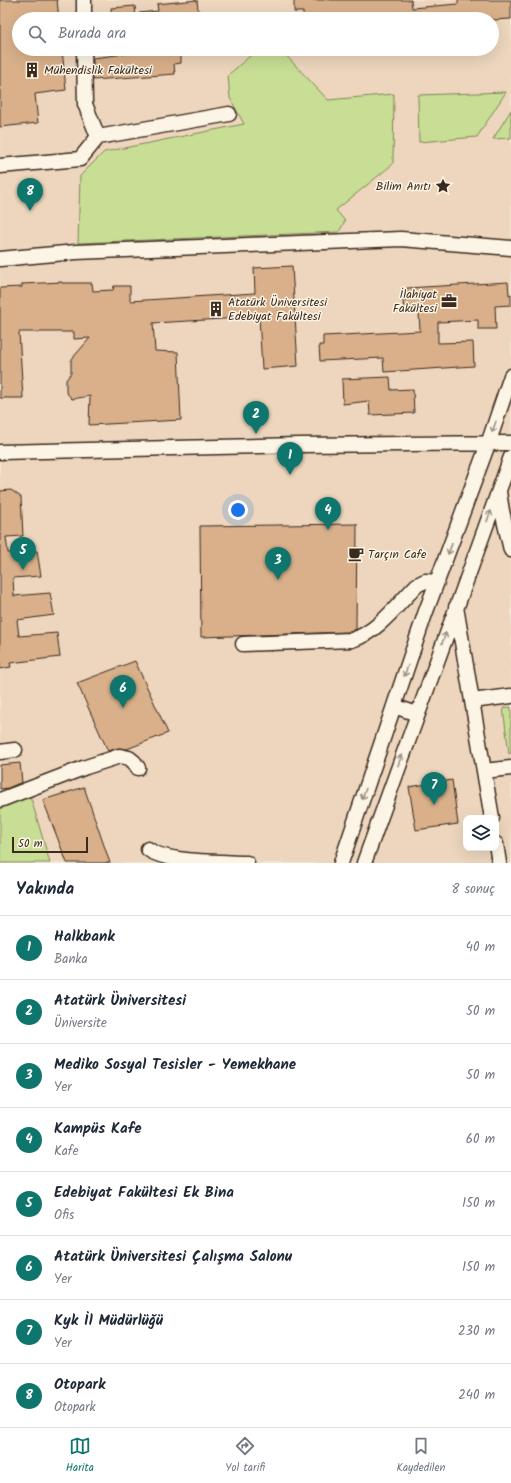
<!DOCTYPE html>
<html lang="tr">
<head>
<meta charset="utf-8">
<style>
	:root { --surface:#fff; --page:#f2f2f3; --text:#1f2937; --muted:#747a83; --line:#e0e1e3; --accent:#0f766e }
	body { margin:0; font-family:Kalam,sans-serif; background:var(--page); color:var(--text) }
	.controls { position:absolute; right:12px; bottom:12px; display:grid; overflow:hidden; border-radius:8px; box-shadow:0 4px 16px #0002 }
	.controls button { width:36px; height:36px; display:grid; place-items:center; padding:0; border:0; border-bottom:1px solid var(--line); background:var(--surface); color:var(--text); font:20px sans-serif }
	.scale { position:absolute; left:12px; bottom:10px; width:76px; box-sizing:border-box; padding-left:4px; border:2px solid #3b2a1e; border-top:0; font-size:11px; line-height:14px; white-space:nowrap; color:#3b2a1e; -webkit-text-stroke:3px #fcf5e5; paint-order:stroke }
	.you { position:absolute; left:238px; top:510px; width:14px; height:14px; margin:-10px; border:3px solid #fff; border-radius:50%; background:#1a73e8; box-shadow:0 0 0 6px #1a73e833 }
	.badge { display:grid; place-items:center; width:26px; height:26px; border-radius:50%; background:var(--accent); color:#fff; font-size:13px; font-weight:700 }
	.pin { position:absolute; translate:-50% -33px; filter:drop-shadow(0 1px 2px #0008) }
	.pin::after { content:''; position:absolute; top:21px; width:14px; height:12px; background:inherit; clip-path:polygon(0 0,100% 0,50% 100%) }
	.list { margin:0; padding:0; list-style:none }
	h2 { display:flex; justify-content:space-between; align-items:center; height:52px; margin:0; padding:0 16px; font-size:17px }
	h2 small { font-size:13px; font-weight:400; color:var(--muted) }
	.list li { display:grid; grid-template-columns:26px 1fr auto; gap:12px; align-items:center; box-sizing:border-box; height:64px; padding:0 16px; border-top:1px solid var(--line) }
	.list b { display:block; font-size:15px; white-space:nowrap }
	.list p { margin:0; font-size:13px; white-space:nowrap; color:var(--muted) }
	.list em { font-size:13px; font-style:normal; color:var(--muted) }
	.icon { flex:none; width:22px; height:22px; fill:none; stroke:currentColor; stroke-width:2; stroke-linecap:round; stroke-linejoin:round }
	.map { position:relative; flex:none; width:511px; height:863px; overflow:hidden }
	.search { position:absolute; background:var(--surface); box-shadow:0 4px 16px #0002; left:12px; right:12px; top:12px; height:44px; display:flex; align-items:center; gap:10px; box-sizing:border-box; padding:0 14px; border-radius:22px; color:var(--muted); font-size:15px }
	.sheet { height:564px; background:var(--surface) }
	nav { display:flex; justify-content:space-around; align-items:center; box-sizing:border-box; height:56px; border-top:1px solid var(--line); background:var(--surface); font-size:11px; color:var(--muted) }
	nav a { display:grid; justify-items:center; gap:2px }
	nav .on { color:var(--accent) }
	.map>svg:first-child { display:block }
	.built { fill:#edd6bd; fill-rule:evenodd }
	.green { fill:#c7de94; stroke:#818459 }
	.building { fill:#d9b08a; stroke:#3b2a1e }
	.lines { fill:none; stroke-linecap:round; stroke-linejoin:round }
	.minor-casing { stroke:#3b2a1e; stroke-width:17 }
	.minor { stroke:#fcf5e5; stroke-width:14 }
	.oneway { stroke:#9c9082 }
	.labels { text-anchor:middle; stroke-width:3; stroke-linejoin:round; paint-order:stroke }
	.poi-label { font-size:12px; fill:#3b2a1e; stroke:#fcf5e5; text-anchor:start }
</style>
</head>
<body>
<div class="map">
<svg width="511" height="863" viewBox="0 0 511 863">
	<rect width="100%" height="100%" fill="#f5e7d3"/>
	<filter id="ink" filterUnits="userSpaceOnUse"><feTurbulence type="fractalNoise" baseFrequency=".025" numOctaves="2"/><feDisplacementMap in="SourceGraphic" scale="8" xChannelSelector="R" yChannelSelector="G"/><feConvolveMatrix kernelMatrix="1 2 1 2 8 2 1 2 1" color-interpolation-filters="sRGB"/></filter>
	<g filter="url(#ink)">
		<path class="built" d="M 0,0 L 511,0 L 511,863 L 0,863 ZM 19,19 L 492,19 L 492,49 L 19,49 ZM 466,818 L 496,818 L 496,848 L 466,848 Z"/>
		<path class="green" d="M 260,49 L 280,49 L 328,100 L 394,94 L 393,164 L 336,210 L 345,221 L 339,232 L 78,243 L 80,176 L 104,152 L 244,124 L 230,98 L 228,75 L 257,50 Z
			M 506,92 L 477,137 L 419,142 L 418,95 Z
			M 511,110 L 511,138 L 493,139 Z
			M 511,707 L 511,753 L 509,754 L 503,708 Z
			M 30,795 L 50,863 L 0,863 L 0,804 Z"/>
		<path class="building" d="M 0,0 L 57,0 L 59,19 L 19,19 L 19,49 L 62,49 L 66,90 L 35,94 L 38,123 L 0,127 Z
			M 197,0 L 199,19 L 139,19 L 139,13 L 158,11 L 157,4 Z
			M 294,0 L 411,0 L 412,8 L 458,4 L 458,0 L 511,0 L 511,19 L 492,20 L 492,19 L 443,19 L 442,14 L 393,19 L 303,19 L 303,12 L 294,12 Z
			M 135,6 L 136,19 L 112,19 L 111,8 Z
			M 132,49 L 181,49 L 181,63 L 174,64 L 175,74 L 93,80 L 93,58 L 132,53 Z
			M 292,266 L 298,366 L 262,369 L 259,317 L 153,323 L 155,351 L 178,352 L 181,420 L 89,425 L 90,396 L 72,399 L 66,392 L 66,380 L 71,373 L 71,360 L 90,338 L 74,339 L 74,332 L 19,332 L 23,398 L 0,398 L 0,288 L 22,287 L 22,284 L 62,282 L 62,283 L 92,283 L 93,291 L 113,290 L 114,286 L 130,286 L 130,301 L 255,293 L 254,268 Z
			M 508,282 L 509,295 L 511,294 L 511,305 L 495,306 L 496,329 L 478,329 L 478,320 L 438,322 L 438,343 L 473,342 L 474,366 L 384,372 L 383,358 L 320,361 L 319,345 L 323,345 L 323,336 L 420,331 L 419,313 L 404,314 L 403,300 L 408,299 L 407,288 Z
			M 390,377 L 391,390 L 413,389 L 414,413 L 370,415 L 369,401 L 343,404 L 342,379 Z
			M 11,490 L 21,497 L 23,536 L 6,537 L 8,553 L 37,551 L 41,576 L 13,578 L 14,596 L 50,593 L 54,615 L 17,620 L 19,636 L 57,633 L 60,657 L 10,663 L 11,667 L 0,669 L 0,491 Z
			M 357,524 L 356,629 L 350,632 L 201,637 L 200,526 Z
			M 135,661 L 168,733 L 127,749 L 118,748 L 108,751 L 77,683 Z
			M 20,763 L 22,782 L 8,788 L 0,789 L 0,765 Z
			M 452,780 L 458,824 L 416,830 L 409,787 Z
			M 84,787 L 110,863 L 67,863 L 43,800 Z"/>
		<g class="lines">
			<defs>
				<path id="minor" d="M 84,0 L 84,19
					M 84,49 L 85,104 L 98,137
					M 0,166 L 80,159 L 98,137 L 229,114
					M 0,259 L 76,252 L 401,239 L 511,248
					M 0,452 L 299,445 L 511,443
					M 499,492 L 502,511 L 511,550
					M 456,607 L 492,818
					M 243,644 L 352,640 C 378,632 398,604 417,585 L 425,581 L 437,582
					M 472,701 L 511,696
					M 394,706 L 417,714
					M 0,752 L 15,750
					M 484,771 L 511,768
					M 0,800 L 86,767 L 120,756 L 129,758 L 134,762 L 138,768
					M 496,844 L 499,863
					M 148,849 C 165,863 223,862 247,863
					M 341,863 L 425,614 L 488,444 L 511,376
					M 364,863 L 511,457"/>
			</defs>
			<use href="#minor" class="minor-casing"/>
			<use href="#minor" class="minor"/>
		</g>
		<defs><path id="oneway-shaft" d="M-6 0H5M1.5-3L5.5 0L1.5 3" fill="none" stroke-width="1.6" stroke-linecap="round" stroke-linejoin="round"/></defs>
		<g class="oneway">
			<use href="#oneway-shaft" transform="translate(494 427) rotate(109)"/>
			<use href="#oneway-shaft" transform="translate(489 516) rotate(-70)"/>
			<use href="#oneway-shaft" transform="translate(450 549) rotate(110)"/>
			<use href="#oneway-shaft" transform="translate(444 638) rotate(-70)"/>
			<use href="#oneway-shaft" transform="translate(406 671) rotate(109)"/>
			<use href="#oneway-shaft" transform="translate(400 760) rotate(-70)"/>
			<use href="#oneway-shaft" transform="translate(364 794) rotate(109)"/>
		</g>
	</g>
	<defs>
		<symbol id="building-bare" viewBox="-9 -9 18 18"><path d="M-4-6H4V6H1V3H-1V6H-4ZM-2.5-4.3h1.7v1.8h-1.7ZM.8-4.3h1.7v1.8H.8ZM-2.5-1h1.7V.8h-1.7ZM.8-1h1.7V.8H.8Z" fill="#3b2a1e" stroke="#fcf5e5" stroke-width="2.5" paint-order="stroke"/></symbol>
		<symbol id="sight-bare" viewBox="-9 -9 18 18"><path d="M0-6L1.8-2.2L6-1.7L2.9 1.2L3.7 5.4L0 3.3L-3.7 5.4L-2.9 1.2L-6-1.7L-1.8-2.2Z" fill="#3b2a1e" stroke="#fcf5e5" stroke-width="2.5" paint-order="stroke"/></symbol>
		<symbol id="office-bare" viewBox="-9 -9 18 18"><path d="M-6-3h4V-5.5h4V-3h4V5H-6ZM-1-4.5V-3h2v-1.5ZM-6 0V1H6V0Z" fill="#3b2a1e" stroke="#fcf5e5" stroke-width="2.5" paint-order="stroke"/></symbol>
		<symbol id="cafe-bare" viewBox="-9 -9 18 18"><path d="M-5.5-4.5H6V0H3Q3 3.5 0 3.5H-2.5Q-5.5 3.5-5.5 0ZM3-3.2v2h1.7v-2ZM-6 4.5H4V6H-6Z" fill="#3b2a1e" stroke="#fcf5e5" stroke-width="2.5" paint-order="stroke"/></symbol>
	</defs>
	<g fill-rule="evenodd">
		<use href="#building-bare" x="21" y="59" width="22" height="22"/>
		<use href="#sight-bare" x="432" y="175" width="22" height="22"/>
		<use href="#office-bare" x="438" y="290" width="22" height="22"/>
		<use href="#building-bare" x="205" y="298" width="22" height="22"/>
		<use href="#cafe-bare" x="345" y="543" width="22" height="22"/>
	</g>
	<g class="labels">
		<g class="poi-label">
			<text x="44" y="74">Mühendislik Fakültesi</text>
			<text x="431" y="190" text-anchor="end">Bilim Anıtı</text>
			<text x="437" y="298" text-anchor="end">İlahiyat<tspan x="437" dy="14">Fakültesi</tspan></text>
			<text x="228" y="306">Atatürk Üniversitesi<tspan x="228" dy="14">Edebiyat Fakültesi</tspan></text>
			<text x="368" y="558">Tarçın Cafe</text>
		</g>
	</g>
</svg>
<div class="controls">
<button><svg class="icon" aria-label="layers" viewBox="0 0 24 24"><path d="M12 4l9 5-9 5-9-5zM3 14l9 5 9-5"/></svg></button>
</div>
<div class="scale">50 m</div>
<div class="you"></div>
<div class="pin badge" style="left:290px;top:475px">1</div>
<div class="pin badge" style="left:256px;top:434px">2</div>
<div class="pin badge" style="left:278px;top:580px">3</div>
<div class="pin badge" style="left:328px;top:530px">4</div>
<div class="pin badge" style="left:23px;top:570px">5</div>
<div class="pin badge" style="left:123px;top:708px">6</div>
<div class="pin badge" style="left:434px;top:805px">7</div>
<div class="pin badge" style="left:30px;top:211px">8</div>
<div class="search"><svg class="icon" aria-label="search" viewBox="0 0 24 24"><circle cx="10" cy="10" r="6"/><path d="M15 15l6 6"/></svg>Burada ara</div>
</div>
<section class="sheet">
<h2>Yakında<small>8 sonuç</small></h2>
<ul class="list">
<li><span class="badge">1</span><div><b>Halkbank</b><p>Banka</p></div><em>40 m</em></li>
<li><span class="badge">2</span><div><b>Atatürk Üniversitesi</b><p>Üniversite</p></div><em>50 m</em></li>
<li><span class="badge">3</span><div><b>Mediko Sosyal Tesisler - Yemekhane</b><p>Yer</p></div><em>50 m</em></li>
<li><span class="badge">4</span><div><b>Kampüs Kafe</b><p>Kafe</p></div><em>60 m</em></li>
<li><span class="badge">5</span><div><b>Edebiyat Fakültesi Ek Bina</b><p>Ofis</p></div><em>150 m</em></li>
<li><span class="badge">6</span><div><b>Atatürk Üniversitesi Çalışma Salonu</b><p>Yer</p></div><em>150 m</em></li>
<li><span class="badge">7</span><div><b>Kyk İl Müdürlüğü</b><p>Yer</p></div><em>230 m</em></li>
<li><span class="badge">8</span><div><b>Otopark</b><p>Otopark</p></div><em>240 m</em></li>
</ul>
</section>
<nav>
<a class="on"><svg class="icon" aria-label="map" viewBox="0 0 24 24"><path d="M3 6l6-2 6 2 6-2v14l-6 2-6-2-6 2zM9 4v14M15 6v14"/></svg>Harita</a>
<a><svg class="icon" aria-label="directions" viewBox="0 0 24 24"><path d="M12 3l9 9-9 9-9-9zM9 14v-3h6M13 9l2 2-2 2"/></svg>Yol tarifi</a>
<a><svg class="icon" aria-label="saved" viewBox="0 0 24 24"><path d="M7 4h10v16l-5-4-5 4z"/></svg>Kaydedilen</a>
</nav>
</body>
</html>
